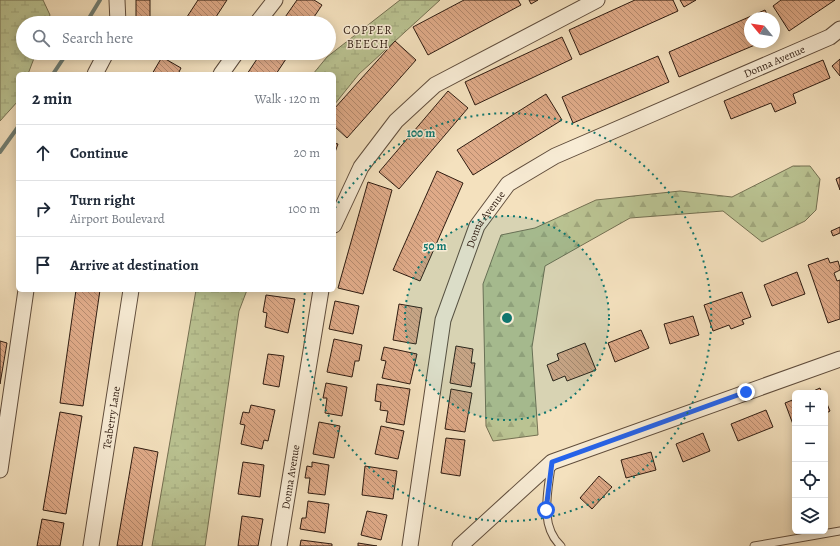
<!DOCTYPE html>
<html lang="en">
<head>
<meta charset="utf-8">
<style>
	:root { --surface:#fff; --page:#f2f2f3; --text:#1f2937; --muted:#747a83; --line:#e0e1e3 }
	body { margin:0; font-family:Alegreya,serif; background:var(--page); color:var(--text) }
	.controls { position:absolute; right:12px; bottom:12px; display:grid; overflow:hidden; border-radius:6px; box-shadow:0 2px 10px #0003 }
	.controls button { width:36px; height:36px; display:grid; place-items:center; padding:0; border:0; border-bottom:1px solid var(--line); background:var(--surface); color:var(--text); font:20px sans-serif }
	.compass { position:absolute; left:744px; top:12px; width:36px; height:36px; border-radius:50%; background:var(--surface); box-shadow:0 2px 10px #0003; rotate:300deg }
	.stop { position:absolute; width:12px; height:12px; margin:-9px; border:3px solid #2563eb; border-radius:50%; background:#fff }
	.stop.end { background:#2563eb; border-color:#fff; box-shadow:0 1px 4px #0008 }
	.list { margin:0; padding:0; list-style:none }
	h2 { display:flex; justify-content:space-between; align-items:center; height:52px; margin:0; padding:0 16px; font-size:17px }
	h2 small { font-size:13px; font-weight:400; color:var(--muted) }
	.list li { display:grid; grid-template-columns:26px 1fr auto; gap:12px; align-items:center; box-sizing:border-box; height:56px; padding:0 16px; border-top:1px solid var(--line) }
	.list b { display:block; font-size:15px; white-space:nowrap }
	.list p { margin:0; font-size:13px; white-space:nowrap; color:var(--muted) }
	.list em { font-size:13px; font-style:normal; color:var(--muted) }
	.icon { flex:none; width:22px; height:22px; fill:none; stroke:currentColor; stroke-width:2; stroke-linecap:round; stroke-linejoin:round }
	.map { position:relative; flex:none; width:840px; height:546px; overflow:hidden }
	.search { position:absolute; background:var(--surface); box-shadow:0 2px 10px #0003; left:16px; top:16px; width:320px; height:44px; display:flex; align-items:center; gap:10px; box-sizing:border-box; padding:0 14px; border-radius:22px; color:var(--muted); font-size:15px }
	.panel { position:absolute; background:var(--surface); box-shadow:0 2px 10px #0003; left:16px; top:72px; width:320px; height:220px; border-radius:6px }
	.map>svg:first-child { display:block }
	.forest { fill:url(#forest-firs); stroke:#747052 }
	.wetland { fill:url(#wetland-marsh); stroke:#747052 }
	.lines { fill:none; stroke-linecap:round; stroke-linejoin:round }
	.stream { stroke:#707d72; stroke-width:4 }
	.building { fill:url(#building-back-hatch); stroke:#2f1c11 }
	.lane-casing { stroke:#604d3c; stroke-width:9 }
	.street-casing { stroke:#604d3c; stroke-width:17 }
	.lane { stroke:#f8ecd5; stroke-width:7 }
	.street { stroke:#f8ecd5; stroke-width:15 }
	.route { stroke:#2563eb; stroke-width:5 }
	.ring { fill:none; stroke:#0f766e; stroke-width:2; stroke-dasharray:2 4 }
	.labels { text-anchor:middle; stroke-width:3; stroke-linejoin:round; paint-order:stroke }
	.street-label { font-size:11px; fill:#2f1c11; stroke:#f8ecd5 }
	.neighbourhood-label { font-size:12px; letter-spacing:1px; fill:#2f1c11; stroke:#f8ecd5 }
	.centre { fill:#0f766e; stroke:#f8ecd5; stroke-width:2 }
	.ring-label { font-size:12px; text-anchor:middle; font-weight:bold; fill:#0f766e; stroke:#f8ecd5; stroke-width:3; stroke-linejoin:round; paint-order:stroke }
</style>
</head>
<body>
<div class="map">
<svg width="840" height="546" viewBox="0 0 840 546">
	<defs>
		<pattern id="forest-firs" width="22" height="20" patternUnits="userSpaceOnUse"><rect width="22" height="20" fill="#bac392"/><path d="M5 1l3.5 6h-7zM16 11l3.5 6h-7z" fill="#a0a77d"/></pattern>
		<pattern id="wetland-marsh" width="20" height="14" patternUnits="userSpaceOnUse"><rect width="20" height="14" fill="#bac392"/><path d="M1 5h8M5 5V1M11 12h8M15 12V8" fill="none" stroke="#a0a77d"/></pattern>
		<pattern id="building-back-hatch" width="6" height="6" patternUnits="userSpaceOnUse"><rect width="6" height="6" fill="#dfaa88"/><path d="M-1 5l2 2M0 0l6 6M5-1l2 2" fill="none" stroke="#b58a6e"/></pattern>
	</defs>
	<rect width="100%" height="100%" fill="#f4e1be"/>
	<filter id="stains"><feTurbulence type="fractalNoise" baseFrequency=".005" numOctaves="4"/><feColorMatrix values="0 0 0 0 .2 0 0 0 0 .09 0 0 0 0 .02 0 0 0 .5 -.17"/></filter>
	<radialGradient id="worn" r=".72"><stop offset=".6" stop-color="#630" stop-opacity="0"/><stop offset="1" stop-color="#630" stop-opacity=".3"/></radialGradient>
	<path class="forest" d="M 793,166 L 810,166 L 820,179 L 816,210 L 805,221 L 762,242 L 723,211 L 630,218 L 545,266 L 532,347 L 538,435 L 493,441 L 486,426 L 483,284 L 501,235 L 535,228 L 596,200 L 680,191 L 732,197 Z"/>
	<path class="wetland" d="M 0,0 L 43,0 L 50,15 L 47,23 L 23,23 L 23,53 L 36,53 L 28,74 L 18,74 L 18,101 L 0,121 Z
		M 400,0 L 440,0 L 359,74 L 334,105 L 334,74 L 313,74 L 327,57 Z
		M 196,290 L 247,290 L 239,311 L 205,546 L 152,546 Z"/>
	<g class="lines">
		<path class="stream" d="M 86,23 L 100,0
			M 53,74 L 67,53
			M 0,152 L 18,127"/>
	</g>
	<path class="building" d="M 136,0 L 150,0 L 150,18 L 136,18 Z
		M 198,0 L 227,0 L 212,23 L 183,23 Z
		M 297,0 L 314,0 L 322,5 L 310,23 L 281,23 Z
		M 464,0 L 518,0 L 521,5 L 428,55 L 413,27 Z
		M 529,0 L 538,0 L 531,4 Z
		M 635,0 L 673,0 L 678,11 L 580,55 L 569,30 Z
		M 680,0 L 696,0 L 684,7 Z
		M 781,0 L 835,0 L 789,31 L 773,6 Z
		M 765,10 L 769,18 L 750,18 L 750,42 L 762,42 L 679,77 L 669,52 Z
		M 562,37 L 572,59 L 475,105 L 465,82 Z
		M 395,41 L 416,60 L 347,138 L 334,126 L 334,109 Z
		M 261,53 L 290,53 L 276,74 L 247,74 Z
		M 658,56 L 669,82 L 573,123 L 562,97 Z
		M 162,57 L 181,68 L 178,74 L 152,74 Z
		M 840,59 L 840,76 L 832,66 Z
		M 823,60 L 830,78 L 793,94 L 796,103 L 775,112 L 771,103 L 731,119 L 724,101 Z
		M 448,91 L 468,108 L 399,189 L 379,172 Z
		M 546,94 L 562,120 L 473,175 L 457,150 Z
		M 334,143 L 338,144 L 334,155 Z
		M 437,171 L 463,183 L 420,281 L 393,270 Z
		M 840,177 L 840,190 L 836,179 Z
		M 368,182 L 392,190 L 363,294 L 338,288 Z
		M 840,227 L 840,233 L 833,236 L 831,231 Z
		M 828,258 L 830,263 L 838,261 L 840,268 L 840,270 L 834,273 L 837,281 L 840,280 L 840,319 L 828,323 L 808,265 Z
		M 797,272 L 805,294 L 772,306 L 764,285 Z
		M 76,290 L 100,290 L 83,406 L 60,403 Z
		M 742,292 L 751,317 L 742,320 L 744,324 L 731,329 L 729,325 L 713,331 L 704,305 Z
		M 266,295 L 295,299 L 288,333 L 265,327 L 267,313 L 263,312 Z
		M 335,301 L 359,306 L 353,334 L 329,329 Z
		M 399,304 L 422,308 L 416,344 L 393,340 Z
		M 693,316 L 699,335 L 670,344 L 664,324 Z
		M 641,330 L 649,348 L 615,362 L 608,343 Z
		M 334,339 L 362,345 L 359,361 L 355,361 L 352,377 L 327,372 Z
		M 0,341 L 7,343 L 0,384 Z
		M 585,343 L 596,370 L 567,381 L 565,376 L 553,381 L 547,365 L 559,360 L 557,354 Z
		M 456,346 L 473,349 L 471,363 L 475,363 L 471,387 L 450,383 Z
		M 384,347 L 417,354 L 410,384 L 382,378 L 386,361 L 381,360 Z
		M 268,354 L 284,356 L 279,387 L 263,384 Z
		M 326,383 L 347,387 L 342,416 L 325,413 L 327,398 L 323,398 Z
		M 377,384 L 410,389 L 404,425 L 386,422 L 388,411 L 380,410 L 381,402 L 375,401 Z
		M 820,388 L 822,393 L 809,393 Z
		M 451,389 L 472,393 L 465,432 L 445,429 Z
		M 795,399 L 795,426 L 794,427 L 785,403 Z
		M 825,399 L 830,411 L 825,414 Z
		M 251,405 L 275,410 L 268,441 L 264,440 L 262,449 L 241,444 L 245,425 L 240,424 L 243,412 L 249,413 Z
		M 766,410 L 773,427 L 738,441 L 731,424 Z
		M 60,412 L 82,416 L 66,514 L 43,510 Z
		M 319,422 L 340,426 L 334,458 L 313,454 Z
		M 381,426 L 404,431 L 398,459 L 375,454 Z
		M 703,433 L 710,451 L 683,462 L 676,444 Z
		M 446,438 L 465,440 L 460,476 L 441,473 Z
		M 134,447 L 158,452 L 142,546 L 117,546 Z
		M 651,452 L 656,470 L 626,478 L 621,460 Z
		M 243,462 L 264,465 L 260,497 L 238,494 Z
		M 312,462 L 329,465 L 325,495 L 308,493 L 310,478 L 305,478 L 307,466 L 312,467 Z
		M 365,466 L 397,471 L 393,499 L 362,495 Z
		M 599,476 L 612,487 L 592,509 L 580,498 Z
		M 308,501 L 329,504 L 325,533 L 300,529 L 302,518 L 306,518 Z
		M 367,511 L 387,515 L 381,540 L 361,535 Z
		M 242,516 L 263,519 L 258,546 L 238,546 Z
		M 42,519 L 64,523 L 60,546 L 37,546 Z
		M 301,540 L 332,544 L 332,546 L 300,546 Z
		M 358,543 L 377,546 L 358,546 Z"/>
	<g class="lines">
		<defs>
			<path id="lane" d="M 551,466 C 548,492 539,526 561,546
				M 754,546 L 840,531"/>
			<g id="street">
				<path d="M 117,0 L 118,23"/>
				<path d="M 257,23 L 275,0"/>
				<path d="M 95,74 L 106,53"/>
				<path d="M 221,74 L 236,53"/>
				<path d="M 334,225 L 361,167 L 396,121 L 435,85 L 597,0"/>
				<path d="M 0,470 L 26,290"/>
				<path id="s1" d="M 91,546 L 131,290"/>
				<path id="s2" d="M 279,546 L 321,290"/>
				<path id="s3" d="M 410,546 L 443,320 L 477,226 L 508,184 L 555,156 L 830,37 L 840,29"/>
				<path d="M 460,546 L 552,462 L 840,359"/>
			</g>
		</defs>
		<use href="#lane" class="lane-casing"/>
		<use href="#street" class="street-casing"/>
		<use href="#lane" class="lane"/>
		<use href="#street" class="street"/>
	</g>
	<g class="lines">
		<path class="route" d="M 546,510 L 552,462 L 746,392"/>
	</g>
	<circle cx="507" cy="318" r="102" fill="#0f766e" fill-opacity=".12"/>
	<g class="ring">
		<circle cx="507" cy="318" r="102"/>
		<path d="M335 208A204 204 0 1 1 305 291"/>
	</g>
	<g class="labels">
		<g class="street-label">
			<text dy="4" stroke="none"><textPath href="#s3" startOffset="674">Donna Avenue</textPath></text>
			<text dy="4" stroke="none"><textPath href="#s3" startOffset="338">Donna Avenue</textPath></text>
			<text dy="4" stroke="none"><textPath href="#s1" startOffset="130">Teaberry Lane</textPath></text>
			<text dy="4" stroke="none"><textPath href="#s2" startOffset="70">Donna Avenue</textPath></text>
		</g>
		<g class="neighbourhood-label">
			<text x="368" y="34">COPPER<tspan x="368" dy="14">BEECH</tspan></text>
		</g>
	</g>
	<circle cx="507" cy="318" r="6" class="centre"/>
	<g class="ring-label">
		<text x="421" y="137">100 m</text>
		<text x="435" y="250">50 m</text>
	</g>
	<rect width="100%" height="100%" filter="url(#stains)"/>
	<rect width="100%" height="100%" fill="url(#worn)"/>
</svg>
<div class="controls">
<button>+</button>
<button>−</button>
<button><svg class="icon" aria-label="locate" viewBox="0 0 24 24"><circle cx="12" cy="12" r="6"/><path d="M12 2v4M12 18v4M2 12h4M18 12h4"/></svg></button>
<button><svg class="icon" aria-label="layers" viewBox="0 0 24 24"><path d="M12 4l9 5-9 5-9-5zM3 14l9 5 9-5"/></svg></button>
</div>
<svg class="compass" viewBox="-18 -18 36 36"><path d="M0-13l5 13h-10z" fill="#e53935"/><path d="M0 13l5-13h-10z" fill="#747a83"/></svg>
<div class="stop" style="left:546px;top:510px"></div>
<div class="stop end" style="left:746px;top:392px"></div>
<div class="search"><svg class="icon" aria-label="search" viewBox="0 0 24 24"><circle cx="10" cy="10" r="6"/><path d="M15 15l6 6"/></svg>Search here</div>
<section class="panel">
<h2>2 min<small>Walk · 120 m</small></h2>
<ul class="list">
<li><svg class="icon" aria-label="ahead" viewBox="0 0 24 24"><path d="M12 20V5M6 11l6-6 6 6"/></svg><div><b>Continue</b></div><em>20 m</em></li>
<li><svg class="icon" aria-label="right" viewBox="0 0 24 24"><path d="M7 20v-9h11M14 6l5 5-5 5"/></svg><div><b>Turn right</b><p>Airport Boulevard</p></div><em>100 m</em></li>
<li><svg class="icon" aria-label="arrive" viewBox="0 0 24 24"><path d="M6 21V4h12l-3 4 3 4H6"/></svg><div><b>Arrive at destination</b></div></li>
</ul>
</section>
</div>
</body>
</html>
